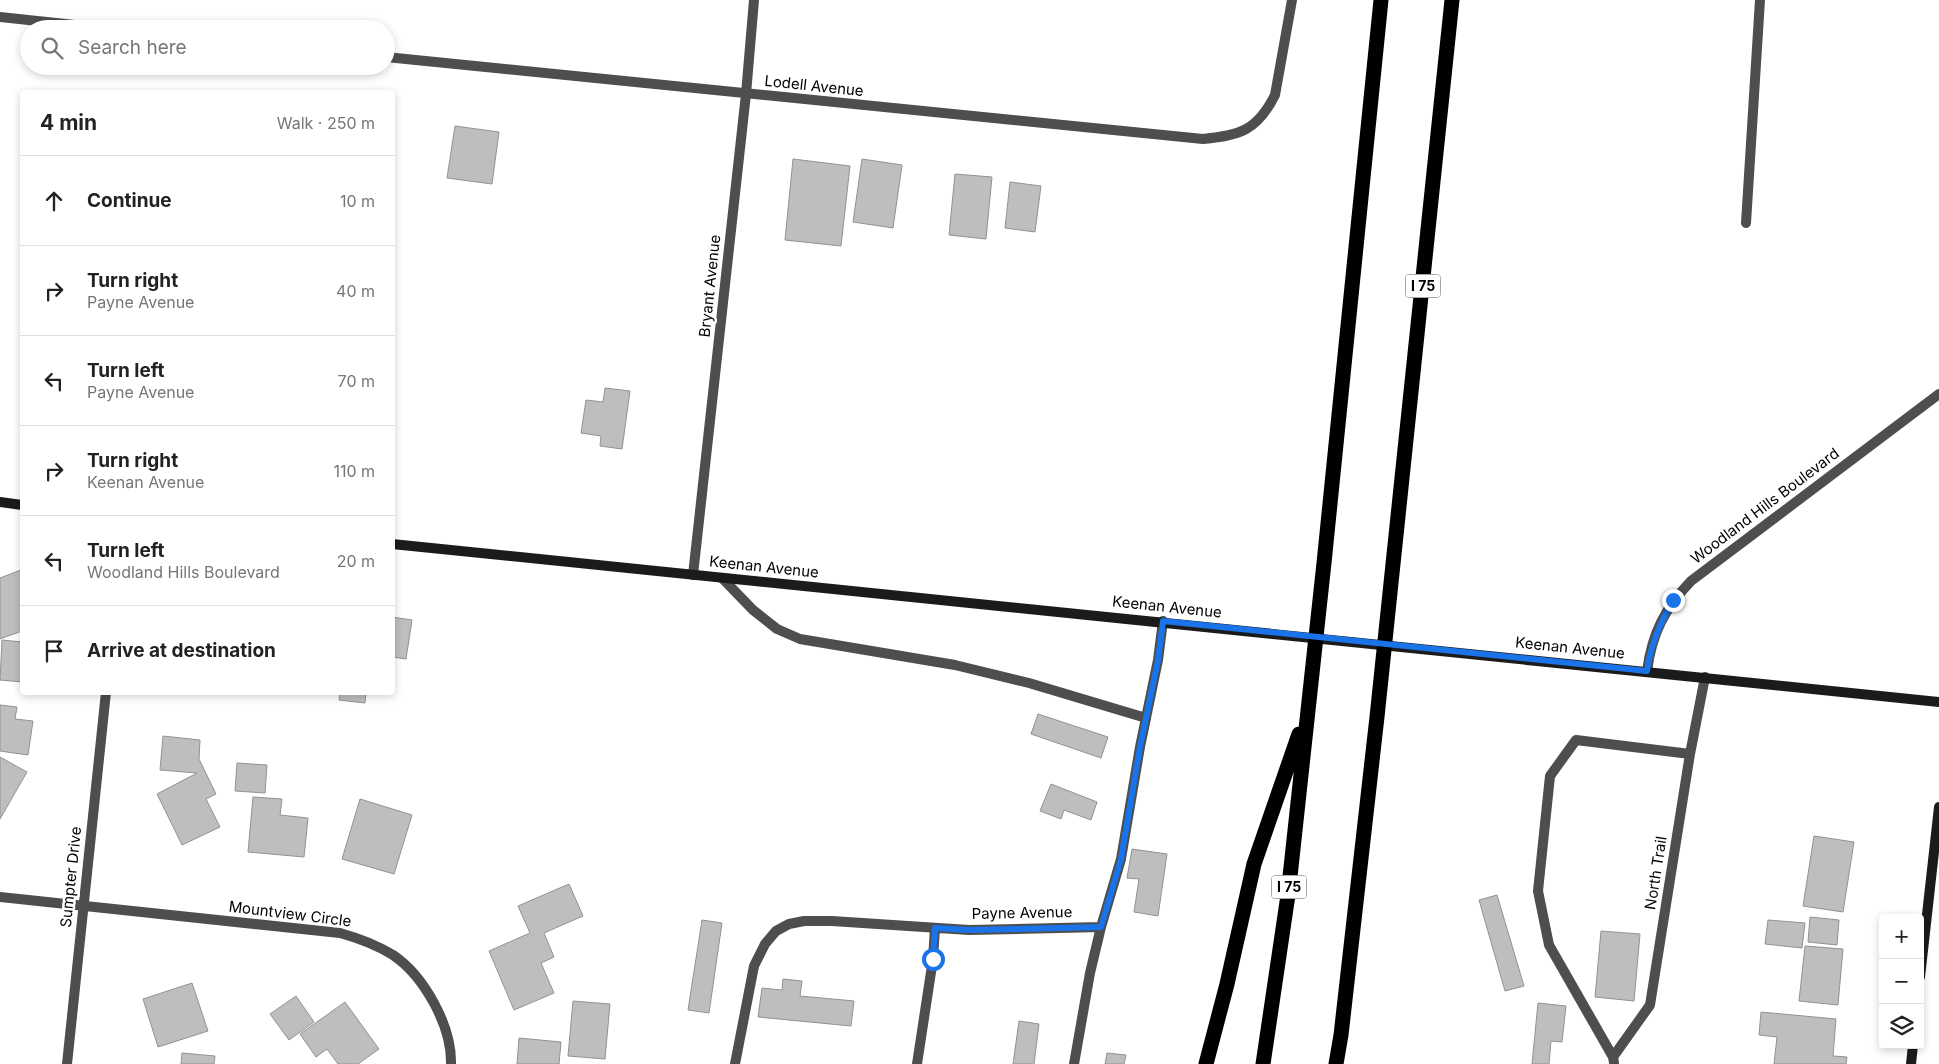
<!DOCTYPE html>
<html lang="en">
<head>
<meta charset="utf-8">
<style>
	:root { --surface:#fff; --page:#f2f2f2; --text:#222; --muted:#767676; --line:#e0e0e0 }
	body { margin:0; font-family:Inter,sans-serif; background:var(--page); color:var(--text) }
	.controls { position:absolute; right:15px; bottom:15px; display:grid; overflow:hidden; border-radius:5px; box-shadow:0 2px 8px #0003 }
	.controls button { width:45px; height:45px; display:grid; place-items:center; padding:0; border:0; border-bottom:1px solid var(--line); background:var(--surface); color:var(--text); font:25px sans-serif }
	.stop { position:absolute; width:15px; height:15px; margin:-11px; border:4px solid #1a73e8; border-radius:50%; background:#fff }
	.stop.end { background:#1a73e8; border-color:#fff; box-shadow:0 1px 5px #0008 }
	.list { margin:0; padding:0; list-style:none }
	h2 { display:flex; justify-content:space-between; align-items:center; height:65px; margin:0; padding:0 20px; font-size:21px }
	h2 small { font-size:16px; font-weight:400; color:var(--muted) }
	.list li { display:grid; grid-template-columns:32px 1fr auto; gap:15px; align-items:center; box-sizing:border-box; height:90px; padding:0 20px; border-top:1px solid var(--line) }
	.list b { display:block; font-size:19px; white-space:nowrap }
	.list p { margin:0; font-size:16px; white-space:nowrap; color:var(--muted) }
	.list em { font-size:16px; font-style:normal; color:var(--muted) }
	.icon { flex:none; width:28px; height:28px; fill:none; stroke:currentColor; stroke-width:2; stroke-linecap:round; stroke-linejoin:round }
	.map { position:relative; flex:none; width:1939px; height:1064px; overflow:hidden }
	.search { position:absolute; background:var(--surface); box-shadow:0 2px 8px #0003; left:20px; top:20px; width:375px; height:55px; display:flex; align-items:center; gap:12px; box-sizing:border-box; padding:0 18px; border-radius:28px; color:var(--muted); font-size:19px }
	.panel { position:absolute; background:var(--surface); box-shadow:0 2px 8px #0003; left:20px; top:90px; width:375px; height:605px; border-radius:5px }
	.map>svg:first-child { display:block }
	.building { fill:#bebebe; stroke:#929292 }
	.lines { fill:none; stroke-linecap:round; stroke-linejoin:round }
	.lane { stroke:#4e4e4e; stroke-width:10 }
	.street { stroke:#4e4e4e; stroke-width:10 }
	.secondary { stroke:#1b1b1b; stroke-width:10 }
	.highway { stroke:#000; stroke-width:15 }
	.route { stroke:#1a73e8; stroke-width:6 }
	.labels { text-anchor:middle; stroke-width:5; stroke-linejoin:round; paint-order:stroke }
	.shield { fill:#fff; stroke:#4c4c4c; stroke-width:1 }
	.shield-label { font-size:14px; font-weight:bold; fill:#000 }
	.street-label { font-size:15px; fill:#000; stroke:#fff }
</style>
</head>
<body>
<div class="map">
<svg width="1939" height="1064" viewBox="0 0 1939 1064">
	<rect width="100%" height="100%" fill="#fff"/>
	<path class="building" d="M 455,126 L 499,132 L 492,184 L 447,178 Z
		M 793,159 L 850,166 L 841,246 L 785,240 Z
		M 862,159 L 902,165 L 893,228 L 853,222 Z
		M 955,174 L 992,177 L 986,239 L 949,235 Z
		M 1010,182 L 1041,186 L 1035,232 L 1005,228 Z
		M 605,388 L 630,391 L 622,449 L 600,446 L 601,436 L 581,433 L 586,400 L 603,402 Z
		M 21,570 L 22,631 L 0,639 L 0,578 Z
		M 392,617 L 412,620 L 406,659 L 392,657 Z
		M 2,640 L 22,642 L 22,682 L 0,680 Z
		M 340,692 L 366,692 L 365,703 L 339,700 Z
		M 0,705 L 17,707 L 15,719 L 33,721 L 28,755 L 0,751 Z
		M 1038,714 L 1108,737 L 1101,758 L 1031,734 Z
		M 163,736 L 200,740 L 199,759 L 216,794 L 206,799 L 220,827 L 182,845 L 157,794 L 197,773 L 160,770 Z
		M 0,757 L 27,772 L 0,819 Z
		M 237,763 L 267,765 L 265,793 L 235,791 Z
		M 1051,784 L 1097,802 L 1091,820 L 1064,810 L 1061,819 L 1040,811 Z
		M 253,797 L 282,799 L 280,815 L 308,818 L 304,857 L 248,852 Z
		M 360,799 L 412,815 L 394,874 L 342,859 Z
		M 1814,836 L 1854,842 L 1843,912 L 1803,906 Z
		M 1132,849 L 1167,854 L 1158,916 L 1134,912 L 1139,879 L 1127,878 Z
		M 569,884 L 583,916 L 544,933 L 554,957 L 541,963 L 554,993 L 514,1010 L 489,951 L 530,933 L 518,906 Z
		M 1497,895 L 1524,986 L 1505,991 L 1479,900 Z
		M 1810,917 L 1839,920 L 1837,945 L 1808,942 Z
		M 702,920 L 722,923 L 709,1013 L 688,1010 Z
		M 1768,920 L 1805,923 L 1802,948 L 1765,944 Z
		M 1601,931 L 1640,934 L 1634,1001 L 1595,997 Z
		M 1805,946 L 1843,949 L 1838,1005 L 1799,1001 Z
		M 783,979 L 802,981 L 800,996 L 854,1001 L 851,1026 L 758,1017 L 762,988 L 782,990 Z
		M 192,983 L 208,1031 L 158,1047 L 143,999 Z
		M 296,996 L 314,1022 L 289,1040 L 270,1014 Z
		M 573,1001 L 610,1004 L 605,1059 L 568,1056 Z
		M 345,1002 L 379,1049 L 358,1064 L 338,1064 L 327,1049 L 316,1057 L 300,1034 Z
		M 1538,1003 L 1566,1006 L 1562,1042 L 1551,1041 L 1549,1064 L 1532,1064 Z
		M 1761,1012 L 1836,1019 L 1833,1056 L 1847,1057 L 1846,1064 L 1774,1064 L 1777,1037 L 1759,1035 Z
		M 1019,1021 L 1039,1024 L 1034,1064 L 1013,1064 Z
		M 519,1038 L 561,1042 L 559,1064 L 517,1064 Z
		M 182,1053 L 215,1056 L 214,1064 L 181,1064 Z
		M 1107,1053 L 1126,1055 L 1124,1064 L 1105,1064 Z"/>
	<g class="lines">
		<path class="lane" d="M 1746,223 L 1760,0
			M 723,579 L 753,610 L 777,629 L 800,639 L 955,665 L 1029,683 L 1146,718"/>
		<path class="street" d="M 0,17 L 112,29
			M 386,57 L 1203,139 C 1240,135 1257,131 1275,95 L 1292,0
			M 693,575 L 746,94 L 754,0
			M 1647,671 C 1652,633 1665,608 1691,581 L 1939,394
			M 0,897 L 340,933 C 358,938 377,945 393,955 C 424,976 452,1026 451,1064
			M 1613,1057 L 1549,945 L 1538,891 L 1550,776 L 1576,740 L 1690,754
			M 1614,1063 L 1613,1057 L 1650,1005 L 1690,754 L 1705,677
			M 67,1064 L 106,692
			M 735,1064 L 754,966 L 765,944 L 776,931 L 789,924 L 804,921 L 832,921 L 969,930 L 1101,927
			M 917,1064 L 933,959 L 935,928
			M 1074,1064 L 1090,973 L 1101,927 L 1121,859 L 1140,747 L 1158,660 L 1163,621"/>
		<path class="secondary" d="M 0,502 L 22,505
			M 392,544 L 1939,702
			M 1920,977 L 1939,807
			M 1911,1064 L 1913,1045"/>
		<path class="highway" d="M 1206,1064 L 1227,984 L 1254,864 L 1299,734
			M 1263,1064 L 1288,895 L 1324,563 L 1381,0
			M 1336,1064 L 1341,1035 L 1377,717 L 1452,0"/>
	</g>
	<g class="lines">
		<path class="route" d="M 933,959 L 935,928 L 969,930 L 1101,927 L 1121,859 L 1140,747 L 1158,660 L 1163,621 L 1647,671 C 1651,643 1660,624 1673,600"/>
	</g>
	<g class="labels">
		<g class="shield">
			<rect x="1405.5" y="274.5" width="35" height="23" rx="4"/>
			<rect x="1271.5" y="875.5" width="35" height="23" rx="4"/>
		</g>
		<g class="shield-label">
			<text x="1423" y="291">I 75</text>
			<text x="1289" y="892">I 75</text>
		</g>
		<g class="street-label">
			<text transform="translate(814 86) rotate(6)" y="5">Lodell Avenue</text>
			<text transform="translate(710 286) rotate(-84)" y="5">Bryant Avenue</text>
			<text transform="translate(1765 506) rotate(-37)" y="5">Woodland Hills Boulevard</text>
			<text transform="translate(764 567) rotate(6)" y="5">Keenan Avenue</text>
			<text transform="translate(1167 607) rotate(6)" y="5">Keenan Avenue</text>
			<text transform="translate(1570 648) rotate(6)" y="5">Keenan Avenue</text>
			<text transform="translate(1656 873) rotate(-81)" y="5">North Trail</text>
			<text transform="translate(71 877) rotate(-84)" y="5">Sumpter Drive</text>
			<text transform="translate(1022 913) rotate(-1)" y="5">Payne Avenue</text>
			<text transform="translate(290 914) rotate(7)" y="5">Mountview Circle</text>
		</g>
	</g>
</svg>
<div class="controls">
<button>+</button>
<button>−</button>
<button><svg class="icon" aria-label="layers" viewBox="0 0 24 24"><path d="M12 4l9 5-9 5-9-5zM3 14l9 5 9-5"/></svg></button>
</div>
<div class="stop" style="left:933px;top:959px"></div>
<div class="stop end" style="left:1673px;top:600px"></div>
<div class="search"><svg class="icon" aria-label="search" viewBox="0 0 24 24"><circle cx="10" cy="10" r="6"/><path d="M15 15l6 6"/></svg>Search here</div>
<section class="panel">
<h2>4 min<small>Walk · 250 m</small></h2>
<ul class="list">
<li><svg class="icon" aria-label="ahead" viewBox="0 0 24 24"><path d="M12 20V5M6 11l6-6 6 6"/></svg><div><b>Continue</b></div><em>10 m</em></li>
<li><svg class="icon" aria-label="right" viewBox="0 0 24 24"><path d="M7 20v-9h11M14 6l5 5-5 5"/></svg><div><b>Turn right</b><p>Payne Avenue</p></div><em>40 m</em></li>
<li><svg class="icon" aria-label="left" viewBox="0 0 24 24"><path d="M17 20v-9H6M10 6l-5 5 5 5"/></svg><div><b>Turn left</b><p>Payne Avenue</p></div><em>70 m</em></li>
<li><svg class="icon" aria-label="right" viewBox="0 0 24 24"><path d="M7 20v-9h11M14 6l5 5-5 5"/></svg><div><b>Turn right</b><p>Keenan Avenue</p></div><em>110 m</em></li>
<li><svg class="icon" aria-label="left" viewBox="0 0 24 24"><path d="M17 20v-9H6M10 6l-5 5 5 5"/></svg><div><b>Turn left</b><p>Woodland Hills Boulevard</p></div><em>20 m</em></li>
<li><svg class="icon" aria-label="arrive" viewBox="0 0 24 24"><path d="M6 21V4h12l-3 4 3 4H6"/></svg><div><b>Arrive at destination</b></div></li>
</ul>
</section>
</div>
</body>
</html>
